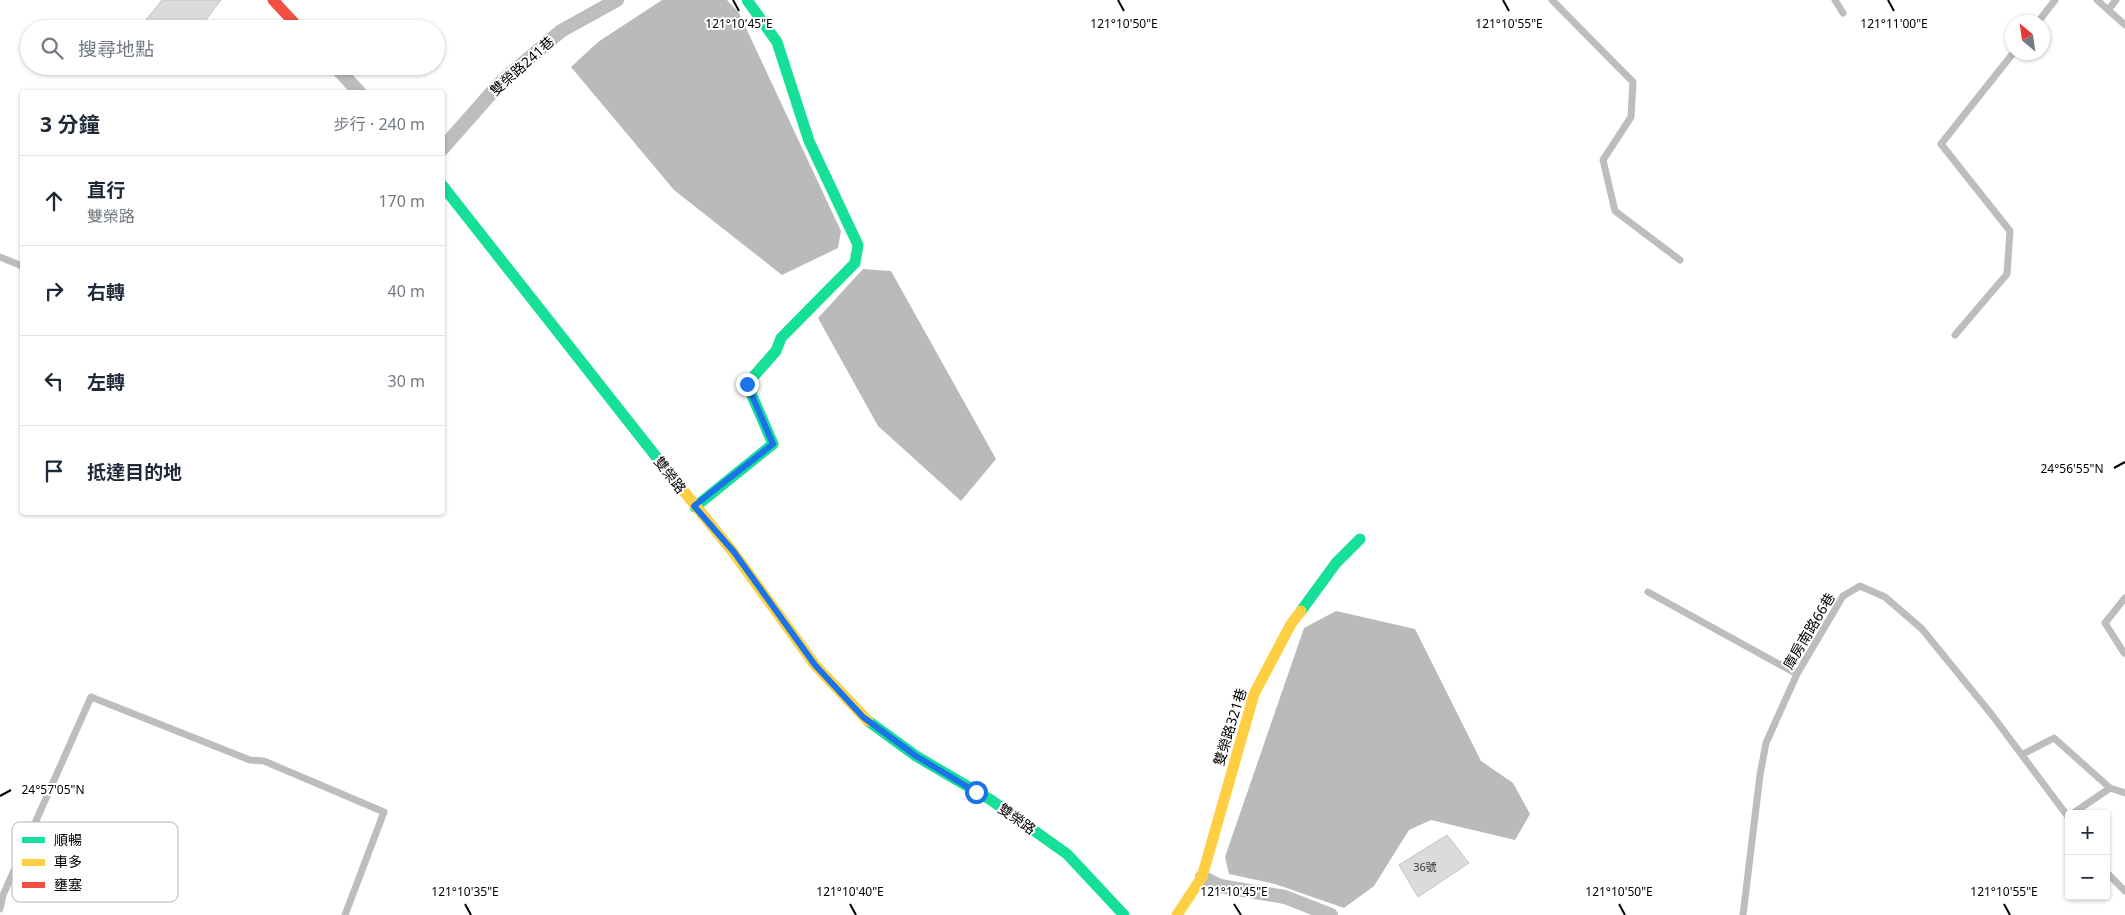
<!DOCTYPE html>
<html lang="zh-TW">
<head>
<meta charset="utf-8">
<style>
	:root { --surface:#fff; --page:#f6f6f7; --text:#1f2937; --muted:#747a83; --line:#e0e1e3 }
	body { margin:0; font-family:"Noto Sans","Noto Sans TC",sans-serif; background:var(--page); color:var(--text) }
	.controls { position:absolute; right:15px; bottom:15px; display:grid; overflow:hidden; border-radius:5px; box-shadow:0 1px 4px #0004 }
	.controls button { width:45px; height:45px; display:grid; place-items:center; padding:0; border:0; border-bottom:1px solid var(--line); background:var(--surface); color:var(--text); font:25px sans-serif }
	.compass { position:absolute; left:2005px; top:15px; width:45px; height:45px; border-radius:50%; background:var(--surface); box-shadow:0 1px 4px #0004; rotate:331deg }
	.stop { position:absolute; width:15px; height:15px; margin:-11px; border:4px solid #1a73e8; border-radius:50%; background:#fff }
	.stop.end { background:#1a73e8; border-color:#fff; box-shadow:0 1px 5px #0008 }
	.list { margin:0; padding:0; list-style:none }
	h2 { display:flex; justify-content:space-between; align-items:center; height:65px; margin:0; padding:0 20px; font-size:21px }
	h2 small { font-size:16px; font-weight:400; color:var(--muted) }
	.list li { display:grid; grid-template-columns:32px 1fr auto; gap:15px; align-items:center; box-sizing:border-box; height:90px; padding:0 20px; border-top:1px solid var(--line) }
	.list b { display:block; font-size:19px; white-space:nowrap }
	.list p { margin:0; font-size:16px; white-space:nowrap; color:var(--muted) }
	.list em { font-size:16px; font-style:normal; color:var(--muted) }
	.icon { flex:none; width:28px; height:28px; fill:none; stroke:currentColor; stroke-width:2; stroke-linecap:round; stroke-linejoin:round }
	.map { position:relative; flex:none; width:2125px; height:915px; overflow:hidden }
	.search { position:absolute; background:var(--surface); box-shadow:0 1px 4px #0004; left:20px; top:20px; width:425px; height:55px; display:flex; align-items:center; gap:12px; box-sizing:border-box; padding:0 18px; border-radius:28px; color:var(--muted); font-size:19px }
	.panel { position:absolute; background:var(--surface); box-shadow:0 1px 4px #0004; left:20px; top:90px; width:425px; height:425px; border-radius:5px }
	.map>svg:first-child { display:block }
	.water { fill:#bababa }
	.building { fill:#dbdbdb; stroke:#c3c3c3 }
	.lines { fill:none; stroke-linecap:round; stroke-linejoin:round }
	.lane { stroke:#bdbdbd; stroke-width:7 }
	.street { stroke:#bdbdbd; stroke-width:14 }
	.fast { stroke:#16e098; stroke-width:11 }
	.slow { stroke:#ffcf43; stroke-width:11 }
	.jam { stroke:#f24e42; stroke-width:11 }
	.route { stroke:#1a73e8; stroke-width:6 }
	.ticks { fill:none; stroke:#000; stroke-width:2 }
	.labels { text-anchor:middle; stroke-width:4; stroke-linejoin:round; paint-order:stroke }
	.number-label { font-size:11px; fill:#373737 }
	.street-label { font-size:14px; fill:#000; stroke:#fff }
	.key { fill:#fff; stroke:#b2b2b2; stroke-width:1 }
	.key-label { font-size:14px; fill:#000 }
	.ticks-label { font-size:12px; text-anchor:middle; fill:#000; stroke:#fff; stroke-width:4; stroke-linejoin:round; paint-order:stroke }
</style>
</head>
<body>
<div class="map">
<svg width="2125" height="915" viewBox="0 0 2125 915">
	<rect width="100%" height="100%" fill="#fff"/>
	<path class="water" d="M 662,0 L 727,0 L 739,13 L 841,231 L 838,248 L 782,275 L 674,190 L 571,67 L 598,42 Z
		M 863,269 L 891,271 L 996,459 L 961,501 L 878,426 L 818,318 Z
		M 1336,611 L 1415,629 L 1481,761 L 1513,783 L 1530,814 L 1515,840 L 1431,820 L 1409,830 L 1374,886 L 1344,908 L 1275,884 L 1229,874 L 1225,857 L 1304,628 Z"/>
	<path class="building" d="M 162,0 L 221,0 L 199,29 L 146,29 L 142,25 Z
		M 1447,835 L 1469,863 L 1418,897 L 1399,865 Z"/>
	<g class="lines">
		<path class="lane" d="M 1552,0 L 1633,82 L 1631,117 L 1603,160 L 1615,211 L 1680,260
			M 1835,0 L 1843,13
			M 2097,0 L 2125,25
			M 2108,10 L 2116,0
			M 2038,22 L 2055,0
			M 0,257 L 22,266
			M 1955,335 L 2007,274 L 2010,231 L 1941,144 L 2014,52
			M 1648,592 L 1797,674
			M 2124,653 L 2105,623 L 2125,598
			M 2023,754 L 2054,738 L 2110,788 L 2125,793
			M 2072,814 L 2110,788
			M 2106,872 L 2125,891
			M 0,909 L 3,895 L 91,697 L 250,760 L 264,761 L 384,812 L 345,915
			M 1743,915 L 1760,775 L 1766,743 L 1797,674 L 1843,596 L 1860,586 L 1885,597 L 1922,629 L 1992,715 L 2069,818"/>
		<path class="street" d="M 335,66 L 359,92
			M 442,149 L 501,82 L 561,31 L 617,0
			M 1202,877 L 1220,886 L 1285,897 L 1331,915"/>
		<path class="fast" d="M 442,185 L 669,473
			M 695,507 L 773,444 L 747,384 L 776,351 L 781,338 L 855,263 L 858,245 L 809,141 L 777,42 L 747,0
			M 1301,611 L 1336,563 L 1360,539
			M 868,721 L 916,756 L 991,800 L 1067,854 L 1124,915"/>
		<path class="slow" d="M 669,473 L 733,552 L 815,665 L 868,721
			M 1177,915 L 1202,877 L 1254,694 L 1291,624 L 1301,611"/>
		<path class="jam" d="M 273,0 L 300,29"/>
	</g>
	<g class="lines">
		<path class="route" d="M 747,384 L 773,444 L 694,506 L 734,552 L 815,665 L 863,717 L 916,756 L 976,792"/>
	</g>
	<path class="ticks" d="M 733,0 L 739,11M 1118,0 L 1124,11M 1503,0 L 1509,11M 1888,0 L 1894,11M 2114,468 L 2125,462M 0,796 L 11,790M 465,904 L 471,915M 850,904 L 856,915M 1234,904 L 1241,915M 1619,904 L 1625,915M 2004,904 L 2010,915"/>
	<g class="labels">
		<g class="number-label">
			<text x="1425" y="871">36號</text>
		</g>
		<g class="street-label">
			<text transform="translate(522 66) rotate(-42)" y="5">雙榮路241巷</text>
			<text transform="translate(670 475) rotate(52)" y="5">雙榮路</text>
			<text transform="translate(1809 631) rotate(-59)" y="5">庫房南路66巷</text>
			<text transform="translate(1230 727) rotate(-73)" y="5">雙榮路321巷</text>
			<text transform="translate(1017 819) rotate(35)" y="5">雙榮路</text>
		</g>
	</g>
	<rect x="12" y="822" width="166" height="80" rx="8" class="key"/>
	<rect x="22" y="837" width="23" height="6" fill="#16e098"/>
	<rect x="22" y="859" width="23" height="7" fill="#ffcf43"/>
	<rect x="22" y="882" width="23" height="6" fill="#f24e42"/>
	<g class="key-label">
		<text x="54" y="845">順暢</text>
		<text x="54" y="867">車多</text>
		<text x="54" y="890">壅塞</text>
	</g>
	<g class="ticks-label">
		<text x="739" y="28">121°10'45"E</text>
		<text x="1124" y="28">121°10'50"E</text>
		<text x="1509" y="28">121°10'55"E</text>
		<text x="1894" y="28">121°11'00"E</text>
		<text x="2072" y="473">24°56'55"N</text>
		<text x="53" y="794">24°57'05"N</text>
		<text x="465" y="896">121°10'35"E</text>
		<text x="850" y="896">121°10'40"E</text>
		<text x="1234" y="896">121°10'45"E</text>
		<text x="1619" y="896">121°10'50"E</text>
		<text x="2004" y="896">121°10'55"E</text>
	</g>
</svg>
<div class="controls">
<button>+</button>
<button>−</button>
</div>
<svg class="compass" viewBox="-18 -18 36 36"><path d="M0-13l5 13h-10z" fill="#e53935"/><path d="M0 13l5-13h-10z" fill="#747a83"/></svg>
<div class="stop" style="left:976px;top:792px"></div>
<div class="stop end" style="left:747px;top:384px"></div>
<div class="search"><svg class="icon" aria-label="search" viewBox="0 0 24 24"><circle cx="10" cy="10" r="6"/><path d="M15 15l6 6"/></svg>搜尋地點</div>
<section class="panel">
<h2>3 分鐘<small>步行 · 240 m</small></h2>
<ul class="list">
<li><svg class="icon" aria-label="ahead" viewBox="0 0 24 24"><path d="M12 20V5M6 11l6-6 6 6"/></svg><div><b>直行</b><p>雙榮路</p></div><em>170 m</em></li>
<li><svg class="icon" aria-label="right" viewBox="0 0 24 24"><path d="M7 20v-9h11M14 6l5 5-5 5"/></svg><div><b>右轉</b></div><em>40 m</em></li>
<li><svg class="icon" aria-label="left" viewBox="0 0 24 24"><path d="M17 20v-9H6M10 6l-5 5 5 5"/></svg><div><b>左轉</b></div><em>30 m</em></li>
<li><svg class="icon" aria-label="arrive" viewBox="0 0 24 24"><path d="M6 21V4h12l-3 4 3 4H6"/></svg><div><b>抵達目的地</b></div></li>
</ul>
</section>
</div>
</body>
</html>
